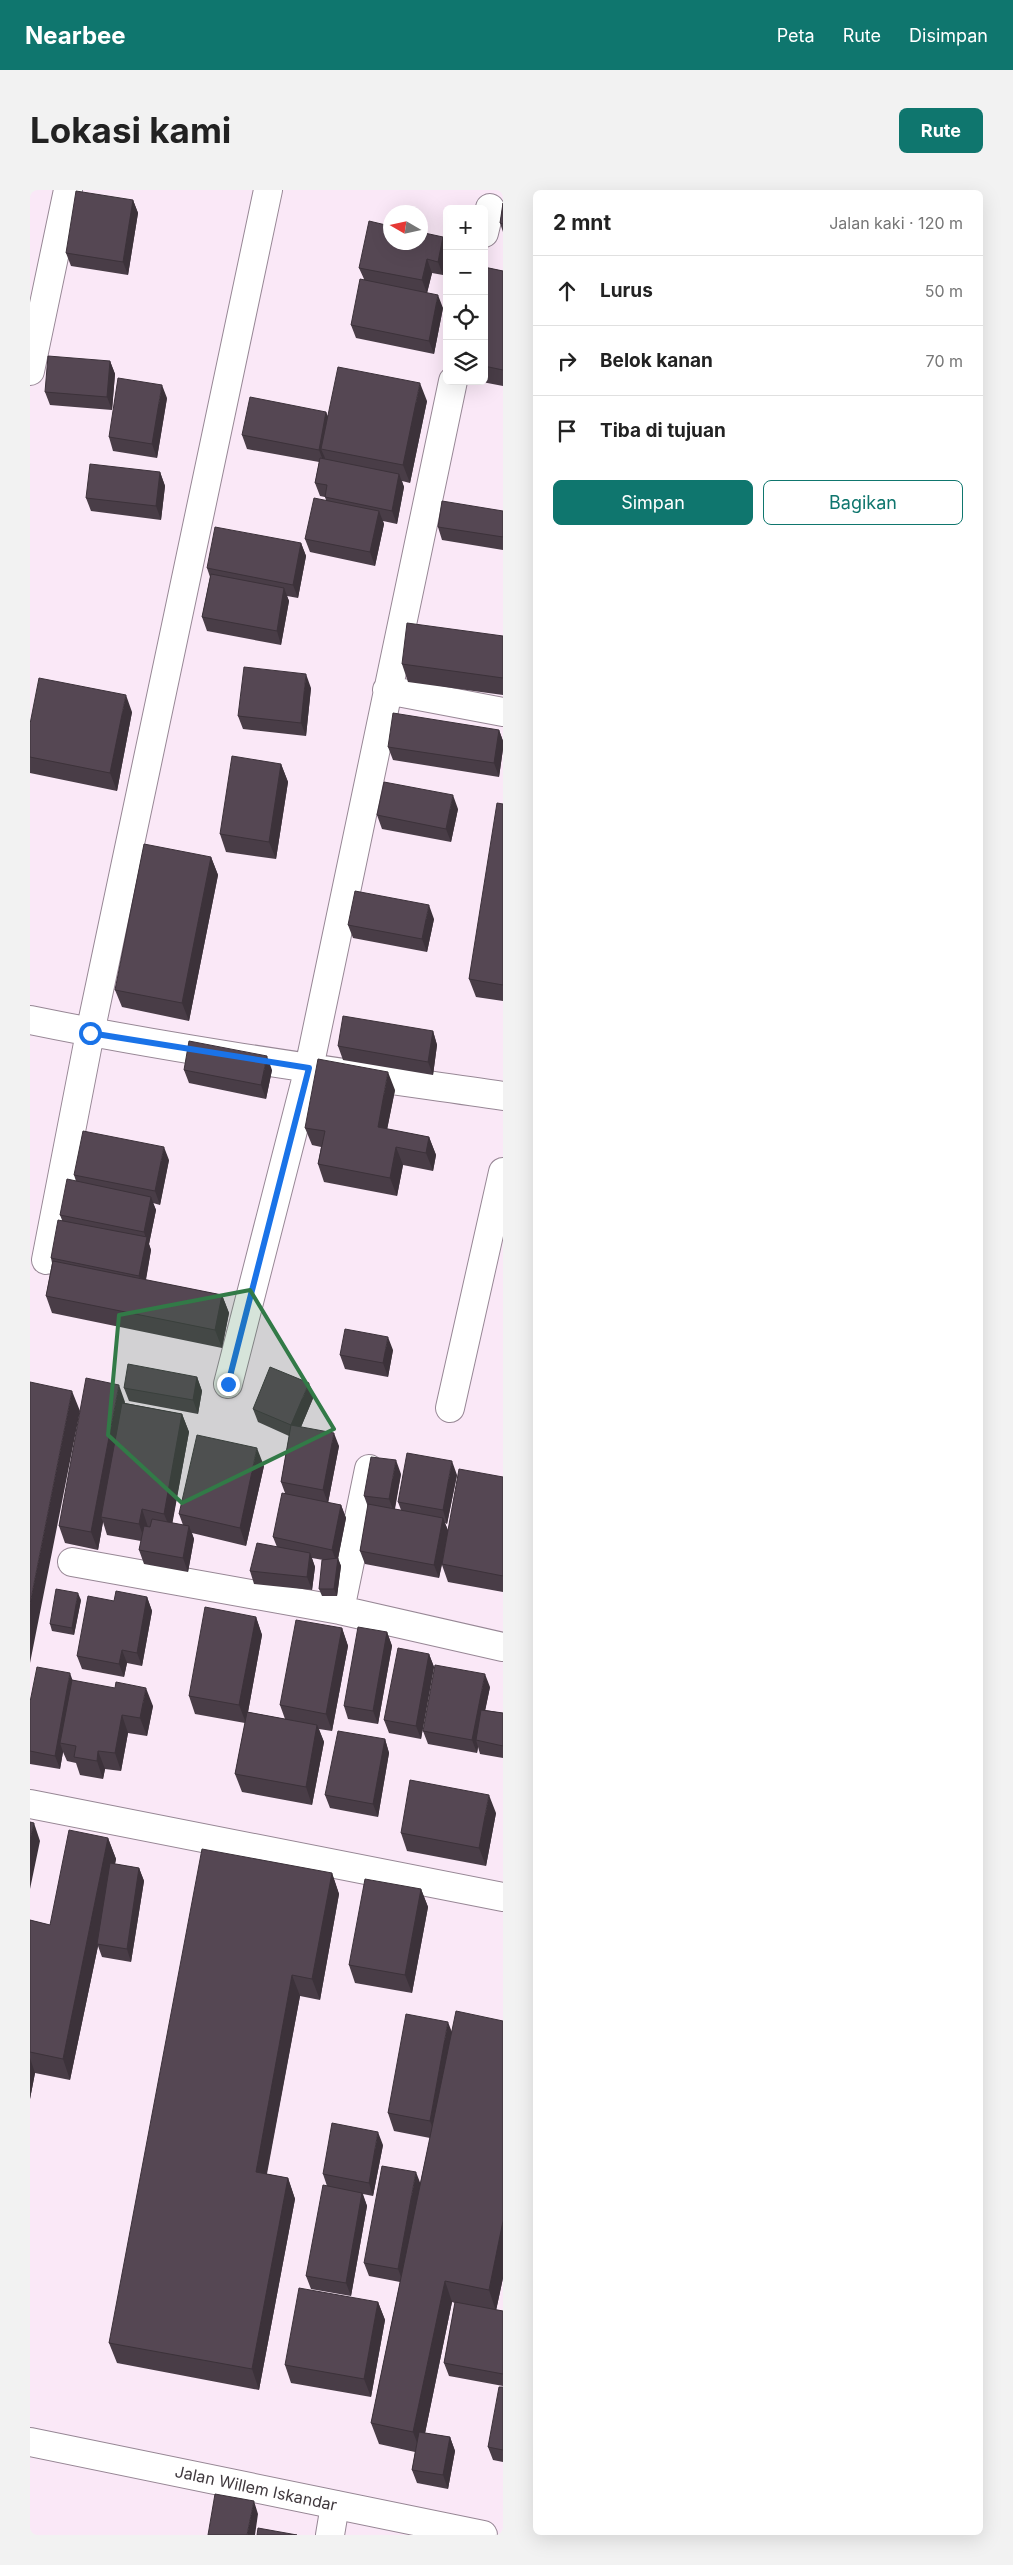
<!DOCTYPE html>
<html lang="id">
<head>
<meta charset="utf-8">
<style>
	:root { --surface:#fff; --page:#f2f2f2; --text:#222; --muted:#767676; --line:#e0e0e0; --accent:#0f766e }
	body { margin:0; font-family:Inter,sans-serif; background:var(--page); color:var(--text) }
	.controls { position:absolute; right:15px; top:15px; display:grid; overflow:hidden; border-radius:8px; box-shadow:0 5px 20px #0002 }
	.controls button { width:45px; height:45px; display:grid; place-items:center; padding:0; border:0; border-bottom:1px solid var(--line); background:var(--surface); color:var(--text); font:25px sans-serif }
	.compass { position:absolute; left:353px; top:15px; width:45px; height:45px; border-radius:50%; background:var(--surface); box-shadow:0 5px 20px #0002; rotate:279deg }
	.stop { position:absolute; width:15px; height:15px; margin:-11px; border:4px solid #1a73e8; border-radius:50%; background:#fff }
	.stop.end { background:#1a73e8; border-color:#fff; box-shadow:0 1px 5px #0008 }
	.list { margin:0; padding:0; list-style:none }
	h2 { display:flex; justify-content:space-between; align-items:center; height:65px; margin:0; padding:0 20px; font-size:21px }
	h2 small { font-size:16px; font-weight:400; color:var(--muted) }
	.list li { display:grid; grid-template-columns:32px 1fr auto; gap:15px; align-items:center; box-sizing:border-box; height:70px; padding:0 20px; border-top:1px solid var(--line) }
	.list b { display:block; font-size:19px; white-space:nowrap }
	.list em { font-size:16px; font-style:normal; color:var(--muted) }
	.actions { display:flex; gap:10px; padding:15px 20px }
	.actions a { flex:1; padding:11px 0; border:1px solid var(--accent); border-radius:8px; text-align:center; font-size:18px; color:var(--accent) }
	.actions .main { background:var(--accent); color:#fff }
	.icon { flex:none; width:28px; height:28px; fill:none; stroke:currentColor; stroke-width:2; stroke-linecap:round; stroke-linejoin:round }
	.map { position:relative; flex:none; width:473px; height:2345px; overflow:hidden; border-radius:8px }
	header { display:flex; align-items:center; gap:30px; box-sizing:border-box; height:70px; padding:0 25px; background:var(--accent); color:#fff }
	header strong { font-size:24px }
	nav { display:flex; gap:28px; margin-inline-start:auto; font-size:18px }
	.intro { display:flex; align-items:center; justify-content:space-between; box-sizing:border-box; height:120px; padding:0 30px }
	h1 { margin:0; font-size:35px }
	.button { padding:12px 22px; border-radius:8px; background:var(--accent); color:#fff; font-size:18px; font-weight:700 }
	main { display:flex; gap:30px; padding:0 30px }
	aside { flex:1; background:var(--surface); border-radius:8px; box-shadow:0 5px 20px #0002 }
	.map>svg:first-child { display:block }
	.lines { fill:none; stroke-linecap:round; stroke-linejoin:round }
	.street-casing { stroke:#978795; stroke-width:30 }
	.highway-casing { stroke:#978795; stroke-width:30 }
	.street { stroke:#fff; stroke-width:28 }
	.highway { stroke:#fff; stroke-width:28 }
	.wall { fill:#493d47 }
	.shaded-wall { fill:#3c323a }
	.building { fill:#554753; stroke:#3c323a }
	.route { stroke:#1a73e8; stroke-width:6 }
	.marked { fill:#327a47; fill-opacity:0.2; stroke:#327a47; stroke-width:4; stroke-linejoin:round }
	.labels { text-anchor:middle; stroke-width:5; stroke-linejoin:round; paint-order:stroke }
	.street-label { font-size:16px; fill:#40393e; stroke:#fff }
</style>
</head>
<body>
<header>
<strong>Nearbee</strong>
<nav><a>Peta</a><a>Rute</a><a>Disimpan</a></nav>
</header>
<div class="intro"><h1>Lokasi kami</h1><a class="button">Rute</a></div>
<main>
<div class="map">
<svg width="473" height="2345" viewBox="0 0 473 2345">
	<rect width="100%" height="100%" fill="#fae8f7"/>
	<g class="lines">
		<defs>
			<path id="street" d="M 454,43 L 460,18
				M 0,181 L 38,0
				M 357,500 L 473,522
				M 0,830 C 156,862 315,883 473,906
				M 16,1070 L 60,843 L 238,0
				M 198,1194 L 279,878 L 423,191
				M 420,1218 L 473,982
				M 42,1372 L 310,1420 L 473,1457
				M 310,1420 L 339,1279
				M 0,1614 L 473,1707
				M 300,2345 L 305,2315"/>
			<path id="highway" d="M 0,2252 L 453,2345"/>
		</defs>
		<use href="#street" class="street-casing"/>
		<use href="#highway" class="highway-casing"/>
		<use href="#street" class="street"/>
		<use href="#highway" class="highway"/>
	</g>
	<path class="wall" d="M 103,10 L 108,23 L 98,85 L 41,76 L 36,63 Z
		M 473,13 L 473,42 L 470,33 Z
		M 413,47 L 417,58 L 417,64 L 413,85 L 402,83 L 397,103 L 413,118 L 404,164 L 326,148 L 321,135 L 334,89 L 329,78 Z
		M 454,77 L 473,81 L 473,196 L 447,191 L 454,191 Z
		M 80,171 L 85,184 L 82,220 L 20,215 L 15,202 Z
		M 137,208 L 127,268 L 83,261 L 79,247 Z
		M 397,211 L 380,293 L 372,291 L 374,297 L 367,334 L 353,331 L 354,334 L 345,376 L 280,362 L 275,349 L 296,310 L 295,307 L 290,306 L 285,293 L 289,272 L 217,259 L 212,245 L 296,222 L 298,227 Z
		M 130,282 L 135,296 L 131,330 L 61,321 L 56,308 Z
		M 473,321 L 473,360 L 412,350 L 408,337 Z
		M 271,353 L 276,366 L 268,408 L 257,406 L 259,411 L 251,455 L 177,441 L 172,427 L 180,387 L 177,378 Z
		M 473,446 L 473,505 L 378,492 L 372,474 Z
		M 281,498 L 276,546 L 213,539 L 208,526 Z
		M 102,522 L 87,601 L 0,583 L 0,534 Z
		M 469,540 L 473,551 L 473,559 L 469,587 L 363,570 L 358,557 Z
		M 251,574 L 258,592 L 246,669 L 196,662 L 190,644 Z
		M 473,614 L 473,811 L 446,807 L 439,789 Z
		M 428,619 L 421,652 L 352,639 L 347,625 Z
		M 181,667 L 188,685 L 159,831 L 92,817 L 85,800 Z
		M 404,729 L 397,762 L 323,748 L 318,735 Z
		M 403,841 L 407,855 L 403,885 L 313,870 L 308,856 Z
		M 154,880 L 242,880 L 236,909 L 159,893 Z
		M 365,900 L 357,939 L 399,947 L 406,965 L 403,981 L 373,975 L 367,1006 L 294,992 L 288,974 L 291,957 L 282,955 L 275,938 Z
		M 139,970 L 130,1015 L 123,1013 L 126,1020 L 119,1054 L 121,1060 L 116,1090 L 192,1105 L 199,1123 L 192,1158 L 22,1123 L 16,1106 L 22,1073 L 21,1068 L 32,1030 L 30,1025 L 46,991 L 44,985 Z
		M 363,1160 L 358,1187 L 315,1179 L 310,1165 Z
		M 167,1187 L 172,1201 L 168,1224 L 99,1211 L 94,1198 Z
		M 284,1206 L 271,1237 L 309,1256 L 298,1313 L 311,1315 L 316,1328 L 308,1369 L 311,1376 L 307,1406 L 292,1406 L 289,1399 L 293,1370 L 282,1368 L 285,1377 L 282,1400 L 224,1394 L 220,1381 L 247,1357 L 243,1347 L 255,1303 L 251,1292 L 259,1246 L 228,1232 L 223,1219 Z
		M 95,1212 L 95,1213 L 152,1224 L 159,1242 L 142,1333 L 153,1335 L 149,1324 L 234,1276 L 216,1356 L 162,1343 L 164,1349 L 158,1382 L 114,1374 L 109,1360 L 111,1351 L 77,1345 L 73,1332 L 68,1360 L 35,1353 L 29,1336 Z
		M 371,1284 L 365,1319 L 371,1320 L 368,1312 L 427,1285 L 417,1334 L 415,1333 L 418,1340 L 473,1287 L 473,1402 L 418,1392 L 412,1375 L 409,1388 L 335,1374 L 330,1361 L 338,1317 L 334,1306 Z
		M 117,1407 L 122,1421 L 112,1476 L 97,1473 L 94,1487 L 52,1479 L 47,1466 L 84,1411 Z
		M 51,1410 L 44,1445 L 22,1441 L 20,1434 Z
		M 226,1427 L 232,1445 L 218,1522 L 255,1529 L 250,1515 L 312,1438 L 318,1456 L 302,1541 L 289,1539 L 294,1552 L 282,1615 L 212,1602 L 205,1584 L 215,1533 L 165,1524 L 159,1506 Z
		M 357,1442 L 362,1456 L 348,1534 L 318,1529 L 314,1516 Z
		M 399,1464 L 404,1477 L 391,1549 L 359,1543 L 354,1530 Z
		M 43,1490 L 123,1516 L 117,1546 L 98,1543 L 91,1581 L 75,1579 L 73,1589 L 50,1585 L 46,1573 L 37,1571 L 33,1562 L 30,1579 L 0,1574 L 0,1512 Z
		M 460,1497 L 455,1520 L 473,1523 L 473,1568 L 450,1564 L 448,1557 L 447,1563 L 398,1554 L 393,1541 Z
		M 355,1549 L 359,1563 L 348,1627 L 300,1618 L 295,1605 Z
		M 466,1623 L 456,1676 L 377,1661 L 371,1643 Z
		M 78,1648 L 86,1669 L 85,1674 L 109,1678 L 114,1691 L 101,1772 L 72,1767 L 68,1756 L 40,1890 L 5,1883 L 0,1909 L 0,1730 L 20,1735 Z
		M 302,1683 L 309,1704 L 290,1810 L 270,1806 L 237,1984 L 258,1988 L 265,2009 L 229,2200 L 87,2173 L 79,2153 Z
		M 391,1699 L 398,1717 L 382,1803 L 325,1793 L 319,1775 Z
		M 473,1831 L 473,2088 L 466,2120 L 473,2121 L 473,2196 L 419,2186 L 414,2173 L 425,2113 L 422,2112 L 395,2243 L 420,2247 L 425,2261 L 418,2299 L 387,2293 L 382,2280 L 385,2262 L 349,2254 L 341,2233 L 370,2092 L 339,2086 L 334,2073 L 390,1994 L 400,1948 L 364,1941 L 358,1923 L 422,1841 Z
		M 353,1955 L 343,2006 L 333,2004 L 337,2016 L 321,2106 L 281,2099 L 276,2086 L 297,1996 L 293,1984 Z
		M 348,2112 L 355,2130 L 341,2207 L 261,2193 L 255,2175 Z
		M 473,2197 L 473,2272 L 463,2270 L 458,2257 Z"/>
	<path class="shaded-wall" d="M 103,10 L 108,23 L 98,85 L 93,72 Z
		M 413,47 L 417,58 L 417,64 L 413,85 L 408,72 Z
		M 397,69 L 402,83 L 397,103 L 392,90 Z
		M 408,105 L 413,118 L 404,164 L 399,151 Z
		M 80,171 L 85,184 L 82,220 L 77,207 Z
		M 390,193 L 397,211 L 380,293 L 373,275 Z
		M 132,195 L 137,208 L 127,268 L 122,254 Z
		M 296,222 L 301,235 L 291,259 L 295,268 L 294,273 L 289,260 Z
		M 130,282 L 135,296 L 131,330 L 126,316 Z
		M 369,284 L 374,297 L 367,334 L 362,321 Z
		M 349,321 L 354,334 L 345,376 L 340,362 Z
		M 271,353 L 276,366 L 268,408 L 263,395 Z
		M 254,398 L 259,411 L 251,455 L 247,441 Z
		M 276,484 L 281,498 L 276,546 L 271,533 Z
		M 96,505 L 102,522 L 87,601 L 80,583 Z
		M 469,540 L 473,551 L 473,559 L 469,587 L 464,573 Z
		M 251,574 L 258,592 L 246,669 L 239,652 Z
		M 423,605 L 428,619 L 421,652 L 416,639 Z
		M 181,667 L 188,685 L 159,831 L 152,813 Z
		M 399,715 L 404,729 L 397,762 L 392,749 Z
		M 403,841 L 407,855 L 403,885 L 398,872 Z
		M 237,866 L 242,880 L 236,909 L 231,895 Z
		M 358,882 L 365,900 L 354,955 L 348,937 Z
		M 399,947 L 406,965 L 403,981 L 396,963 Z
		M 134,957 L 139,970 L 130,1015 L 125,1001 Z
		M 366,957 L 373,975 L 367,1006 L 360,988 Z
		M 121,1007 L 126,1020 L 119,1054 L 121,1060 L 114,1099 L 109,1086 L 116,1049 L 114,1042 Z
		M 192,1105 L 199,1123 L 192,1158 L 185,1140 Z
		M 358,1147 L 363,1160 L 358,1187 L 353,1173 Z
		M 167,1187 L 172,1201 L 168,1224 L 163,1210 Z
		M 279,1193 L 284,1206 L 266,1249 L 261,1235 Z
		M 89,1195 L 95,1212 L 74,1327 L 71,1327 L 73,1332 L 68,1360 L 61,1342 Z
		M 42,1201 L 50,1221 L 0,1473 L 0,1414 Z
		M 152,1224 L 159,1242 L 141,1341 L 134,1324 Z
		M 304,1243 L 309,1256 L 298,1313 L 293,1300 Z
		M 227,1258 L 234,1276 L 216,1356 L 210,1338 Z
		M 366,1270 L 371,1284 L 364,1322 L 359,1309 Z
		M 422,1271 L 427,1285 L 417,1334 L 413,1320 Z
		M 311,1315 L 316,1328 L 307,1373 L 302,1360 Z
		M 112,1319 L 118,1337 L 115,1352 L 109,1334 Z
		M 413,1328 L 418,1341 L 409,1388 L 404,1375 Z
		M 159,1336 L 164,1349 L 158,1382 L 153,1368 Z
		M 280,1363 L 285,1377 L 282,1400 L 277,1387 Z
		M 308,1368 L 311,1376 L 307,1406 L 304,1399 Z
		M 48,1403 L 51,1410 L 44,1445 L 42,1438 Z
		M 117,1407 L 122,1421 L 112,1476 L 107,1463 Z
		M 226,1427 L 232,1445 L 216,1533 L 209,1515 Z
		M 312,1438 L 318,1456 L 302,1541 L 296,1524 Z
		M 357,1442 L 362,1456 L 348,1534 L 343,1521 Z
		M 92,1460 L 97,1473 L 94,1487 L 89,1474 Z
		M 399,1464 L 404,1477 L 391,1549 L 386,1536 Z
		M 40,1483 L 45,1497 L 30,1553 L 33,1562 L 30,1579 L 25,1566 Z
		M 455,1484 L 460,1497 L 449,1551 L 446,1550 L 448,1557 L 447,1563 L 442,1550 Z
		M 116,1498 L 123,1516 L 117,1546 L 110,1528 Z
		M 92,1525 L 98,1543 L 91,1581 L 85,1563 Z
		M 287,1535 L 294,1552 L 282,1615 L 276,1597 Z
		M 355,1549 L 359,1563 L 348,1627 L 343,1614 Z
		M 68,1561 L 75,1579 L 73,1589 L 67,1571 Z
		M 459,1605 L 466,1623 L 456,1676 L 449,1658 Z
		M 4,1633 L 10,1651 L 0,1699 L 0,1650 Z
		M 78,1648 L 86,1669 L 68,1754 L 67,1754 L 68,1756 L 40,1890 L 33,1869 Z
		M 109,1678 L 114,1691 L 101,1772 L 97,1759 Z
		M 302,1683 L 309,1704 L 290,1810 L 282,1789 Z
		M 391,1699 L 398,1717 L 382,1803 L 375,1785 Z
		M 262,1785 L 270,1806 L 233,2002 L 226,1982 Z
		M 418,1832 L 425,1850 L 407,1949 L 400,1931 Z
		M 0,1868 L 5,1883 L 0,1909 Z
		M 348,1942 L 353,1955 L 343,2006 L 339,1993 Z
		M 386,1982 L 391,1995 L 373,2092 L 368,2079 Z
		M 258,1988 L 265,2009 L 229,2200 L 222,2179 Z
		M 332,2003 L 337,2016 L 321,2106 L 316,2093 Z
		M 473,2031 L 473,2088 L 466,2121 L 459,2100 Z
		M 415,2091 L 422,2112 L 391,2263 L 383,2242 Z
		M 348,2112 L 355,2130 L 341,2207 L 334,2189 Z
		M 420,2247 L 425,2261 L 418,2299 L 413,2285 Z
		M 224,2311 L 228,2324 L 225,2345 L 217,2345 Z"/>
	<path class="building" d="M 46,1 L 103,10 L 93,72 L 36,63 Z
		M 473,13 L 473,34 L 470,33 Z
		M 339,31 L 360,36 L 360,52 L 390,52 L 390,42 L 413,47 L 408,72 L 397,69 L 392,90 L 329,78 Z
		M 454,77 L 473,81 L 473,180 L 454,176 Z
		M 330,89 L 408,105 L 399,151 L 321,135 Z
		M 18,166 L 80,171 L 77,207 L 15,202 Z
		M 308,177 L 390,193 L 373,275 L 291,259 Z
		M 88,188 L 132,195 L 122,254 L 79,247 Z
		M 220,207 L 296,222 L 289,260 L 212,245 Z
		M 290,268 L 369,284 L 362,321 L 295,307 L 297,295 L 285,293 Z
		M 60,274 L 130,282 L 126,316 L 56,308 Z
		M 284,308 L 349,321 L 340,362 L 275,349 Z
		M 412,311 L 473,321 L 473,347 L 408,337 Z
		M 185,337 L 271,353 L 263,395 L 177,378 Z
		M 181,384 L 254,398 L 247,441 L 172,427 Z
		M 377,433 L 473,446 L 473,488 L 372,474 Z
		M 214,477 L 276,484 L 271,533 L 208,526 Z
		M 9,488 L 96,505 L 80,583 L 0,567 L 0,534 Z
		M 363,523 L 469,540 L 464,573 L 358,557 Z
		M 202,566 L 251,574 L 239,652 L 190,644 Z
		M 354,592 L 423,605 L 416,639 L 347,625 Z
		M 467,613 L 473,614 L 473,795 L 439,789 Z
		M 114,654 L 181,667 L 152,813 L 85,800 Z
		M 325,701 L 399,715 L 392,749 L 318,735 Z
		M 313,826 L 403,841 L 398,872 L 308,856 Z
		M 159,851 L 237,866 L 231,895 L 154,880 Z
		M 288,869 L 358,882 L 348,937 L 399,947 L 396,963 L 366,957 L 360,988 L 288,974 L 295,941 L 275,938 Z
		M 53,941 L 134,957 L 125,1001 L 44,985 Z
		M 37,989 L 121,1007 L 114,1042 L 30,1025 Z
		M 28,1030 L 117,1047 L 109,1086 L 21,1068 Z
		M 23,1071 L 192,1105 L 185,1140 L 16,1106 Z
		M 315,1139 L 358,1147 L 353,1173 L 310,1165 Z
		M 98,1174 L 167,1187 L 163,1210 L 94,1198 Z
		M 240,1177 L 279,1193 L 261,1235 L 304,1243 L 293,1300 L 251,1292 L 261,1235 L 223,1219 Z
		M 56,1188 L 89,1195 L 61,1342 L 29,1336 Z
		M 0,1192 L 42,1201 L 0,1414 Z
		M 92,1213 L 152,1224 L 134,1324 L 112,1319 L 109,1334 L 71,1327 Z
		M 167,1245 L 227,1258 L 210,1338 L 149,1324 Z
		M 377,1263 L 422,1271 L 413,1320 L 368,1312 Z
		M 341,1267 L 366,1270 L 359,1309 L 334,1306 Z
		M 429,1279 L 473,1287 L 473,1386 L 412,1374 Z
		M 252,1303 L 311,1315 L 302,1360 L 243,1347 Z
		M 338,1314 L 413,1328 L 404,1375 L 330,1361 Z
		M 122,1329 L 159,1336 L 153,1368 L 109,1360 L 114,1336 L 120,1337 Z
		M 227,1353 L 280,1363 L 277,1387 L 220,1381 Z
		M 308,1368 L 304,1399 L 289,1399 L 292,1370 Z
		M 26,1399 L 48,1403 L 42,1438 L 20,1434 Z
		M 86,1401 L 117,1407 L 107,1463 L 92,1460 L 89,1474 L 47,1466 L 58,1406 L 84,1411 Z
		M 175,1417 L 226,1427 L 209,1515 L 159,1506 Z
		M 266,1430 L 312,1438 L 296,1524 L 250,1515 Z
		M 328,1437 L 357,1442 L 343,1521 L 314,1516 Z
		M 368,1458 L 399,1464 L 386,1536 L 354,1530 Z
		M 405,1475 L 455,1484 L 442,1550 L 393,1541 Z
		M 7,1477 L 40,1483 L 25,1566 L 0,1561 L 0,1512 Z
		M 42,1490 L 85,1498 L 86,1492 L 116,1498 L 110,1528 L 92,1525 L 85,1563 L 68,1561 L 67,1571 L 44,1567 L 46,1556 L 30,1553 Z
		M 451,1520 L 473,1523 L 473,1556 L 446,1550 Z
		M 217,1522 L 287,1535 L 276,1597 L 205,1584 Z
		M 308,1541 L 355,1549 L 343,1614 L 295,1605 Z
		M 380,1590 L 459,1605 L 449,1658 L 371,1643 Z
		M 0,1632 L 4,1633 L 0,1650 Z
		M 39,1640 L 78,1648 L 33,1869 L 0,1862 L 0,1730 L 20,1735 Z
		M 172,1659 L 302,1683 L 282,1789 L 262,1785 L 226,1982 L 258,1988 L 222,2179 L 79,2153 Z
		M 80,1673 L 109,1678 L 97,1759 L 67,1754 Z
		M 335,1689 L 391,1699 L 375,1785 L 319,1775 Z
		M 426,1821 L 473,1831 L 473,2031 L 459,2100 L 415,2091 L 383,2242 L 341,2233 Z
		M 376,1824 L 418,1832 L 400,1931 L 358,1923 Z
		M 302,1933 L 348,1942 L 339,1993 L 293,1984 Z
		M 352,1976 L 386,1982 L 368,2079 L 334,2073 Z
		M 293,1995 L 332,2003 L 316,2093 L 276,2086 Z
		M 269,2098 L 348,2112 L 334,2189 L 255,2175 Z
		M 425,2112 L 473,2121 L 473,2184 L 414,2173 Z
		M 469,2197 L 473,2197 L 473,2260 L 458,2257 Z
		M 389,2242 L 420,2247 L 413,2285 L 382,2280 Z
		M 185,2304 L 224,2311 L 217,2345 L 178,2345 Z
		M 228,2338 L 267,2345 L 227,2345 Z"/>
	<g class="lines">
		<path class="route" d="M 60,843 L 279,878 L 198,1194"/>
	</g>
	<path class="marked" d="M 220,1100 L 304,1239 L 152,1313 L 78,1245 L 89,1125 Z"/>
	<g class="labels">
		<g class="street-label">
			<text transform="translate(226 2298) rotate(12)" y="6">Jalan Willem Iskandar</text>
		</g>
	</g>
</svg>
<div class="controls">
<button>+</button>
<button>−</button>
<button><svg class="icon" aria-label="locate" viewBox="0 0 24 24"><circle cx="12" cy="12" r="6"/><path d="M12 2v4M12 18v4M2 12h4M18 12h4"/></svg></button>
<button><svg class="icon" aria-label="layers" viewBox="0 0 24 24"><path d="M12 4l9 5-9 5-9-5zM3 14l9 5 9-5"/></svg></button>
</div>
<svg class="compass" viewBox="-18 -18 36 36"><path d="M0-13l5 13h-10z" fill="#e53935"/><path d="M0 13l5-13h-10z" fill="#767676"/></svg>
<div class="stop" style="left:60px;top:843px"></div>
<div class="stop end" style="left:198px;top:1194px"></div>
</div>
<aside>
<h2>2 mnt<small>Jalan kaki · 120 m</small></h2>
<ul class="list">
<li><svg class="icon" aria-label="ahead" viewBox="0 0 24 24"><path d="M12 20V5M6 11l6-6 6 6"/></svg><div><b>Lurus</b></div><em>50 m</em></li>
<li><svg class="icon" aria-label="right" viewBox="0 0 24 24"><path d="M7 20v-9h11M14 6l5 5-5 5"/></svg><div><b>Belok kanan</b></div><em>70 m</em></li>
<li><svg class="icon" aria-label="arrive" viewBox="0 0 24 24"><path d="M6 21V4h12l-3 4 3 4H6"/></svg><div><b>Tiba di tujuan</b></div></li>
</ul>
<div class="actions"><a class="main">Simpan</a><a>Bagikan</a></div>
</aside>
</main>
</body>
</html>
